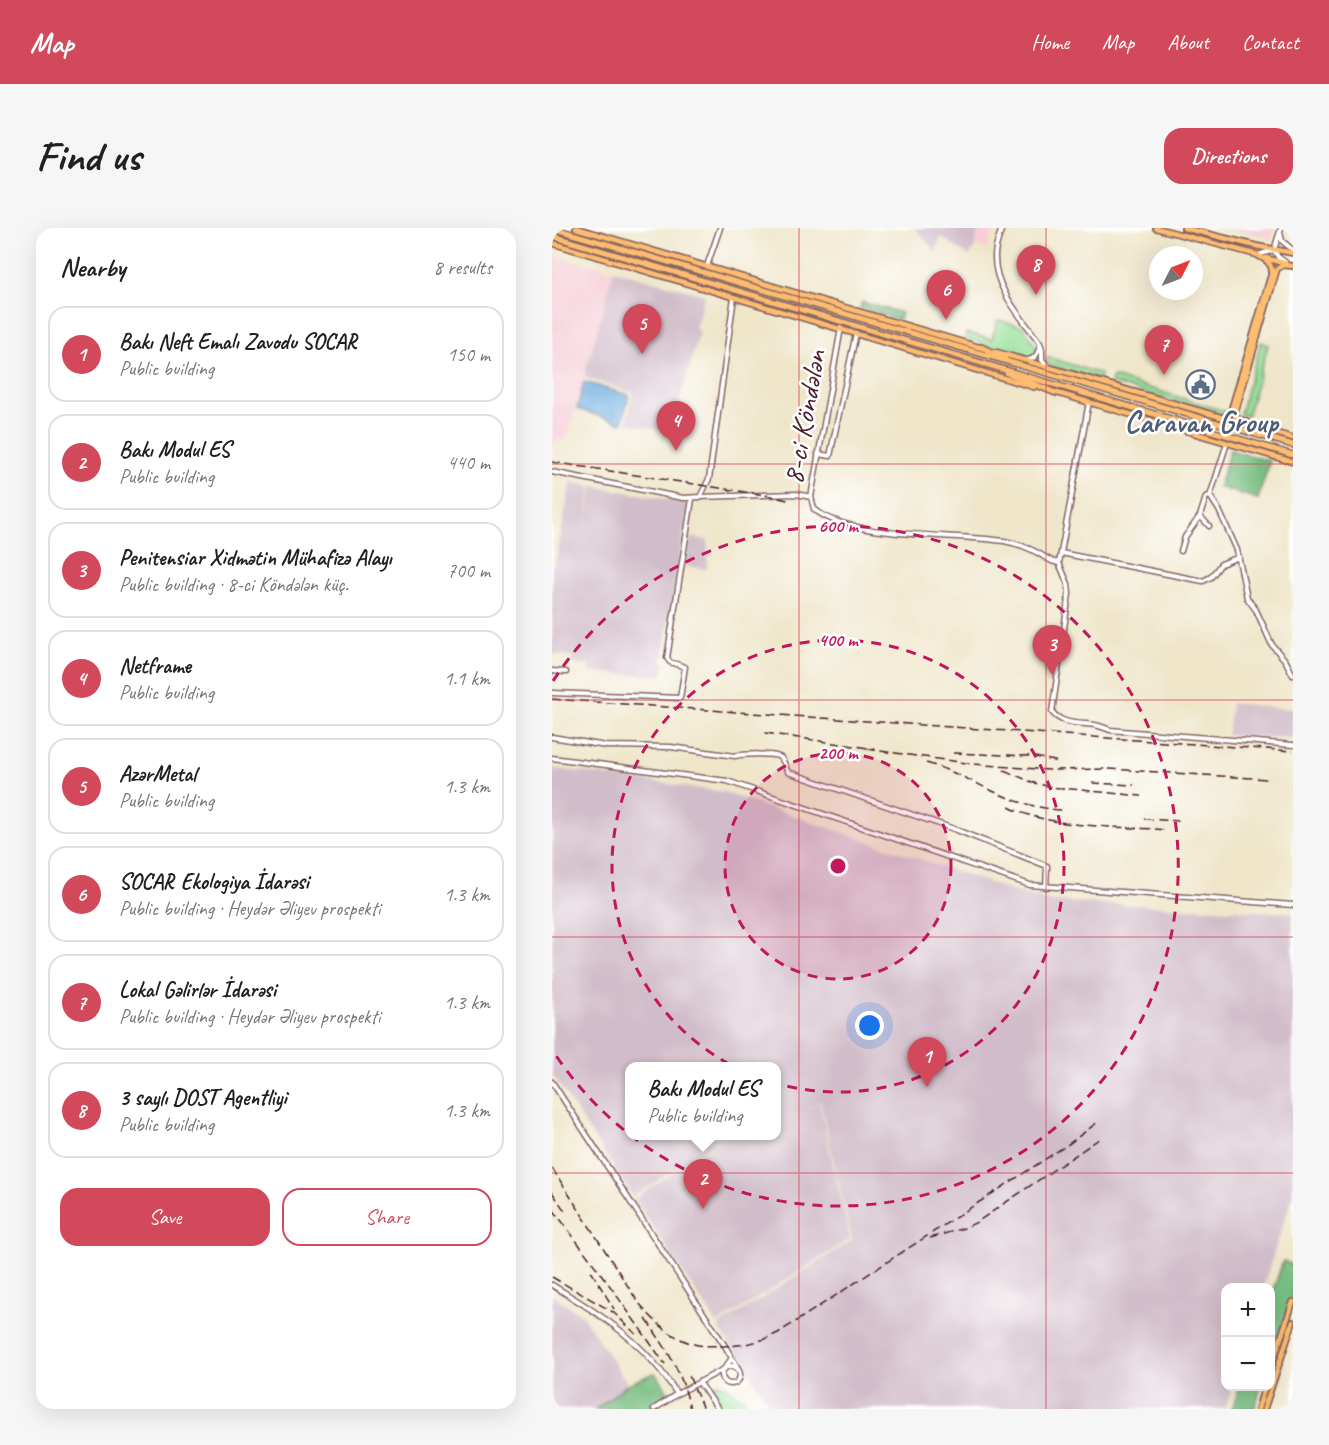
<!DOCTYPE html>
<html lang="en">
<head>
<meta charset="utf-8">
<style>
	:root { --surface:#fff; --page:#f6f6f6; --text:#202124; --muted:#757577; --line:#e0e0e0; --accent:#d1495b }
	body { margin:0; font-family:Caveat,sans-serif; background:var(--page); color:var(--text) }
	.controls { position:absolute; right:18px; bottom:18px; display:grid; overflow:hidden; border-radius:12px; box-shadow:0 6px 24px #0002 }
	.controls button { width:54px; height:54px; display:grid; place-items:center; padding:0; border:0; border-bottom:2px solid var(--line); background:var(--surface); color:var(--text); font:30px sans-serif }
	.compass { position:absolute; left:597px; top:18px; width:54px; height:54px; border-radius:50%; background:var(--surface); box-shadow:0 6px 24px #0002; rotate:48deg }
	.you { position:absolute; left:318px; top:798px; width:21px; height:21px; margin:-15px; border:4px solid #fff; border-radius:50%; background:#1a73e8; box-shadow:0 0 0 9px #1a73e833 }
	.badge { display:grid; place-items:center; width:39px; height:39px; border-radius:50%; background:var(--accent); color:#fff; font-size:20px; font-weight:700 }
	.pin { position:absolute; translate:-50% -50px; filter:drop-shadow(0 2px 3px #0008) }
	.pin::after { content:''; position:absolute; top:32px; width:21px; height:18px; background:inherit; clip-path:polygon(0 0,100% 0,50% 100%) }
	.popup { position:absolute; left:73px; top:834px; width:156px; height:78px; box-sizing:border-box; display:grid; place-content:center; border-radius:12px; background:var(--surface); filter:drop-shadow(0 2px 4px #0005); font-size:20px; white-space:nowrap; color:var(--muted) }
	.popup b { font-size:22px; color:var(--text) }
	.popup::after { content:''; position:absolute; left:50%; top:100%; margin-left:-12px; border:12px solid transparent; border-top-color:var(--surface) }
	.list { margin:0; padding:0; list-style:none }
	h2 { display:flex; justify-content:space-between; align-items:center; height:78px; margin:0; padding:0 24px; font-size:26px }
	h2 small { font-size:20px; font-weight:400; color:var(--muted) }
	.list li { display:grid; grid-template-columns:39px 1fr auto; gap:18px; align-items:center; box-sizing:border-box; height:96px; margin:0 12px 12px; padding:0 12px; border:2px solid var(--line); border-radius:18px }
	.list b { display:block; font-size:22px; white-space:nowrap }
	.list p { margin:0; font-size:20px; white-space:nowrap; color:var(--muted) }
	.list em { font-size:20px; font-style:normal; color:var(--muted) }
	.actions { display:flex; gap:12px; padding:18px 24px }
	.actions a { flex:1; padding:14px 0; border:2px solid var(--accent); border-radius:18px; text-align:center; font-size:21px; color:var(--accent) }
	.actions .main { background:var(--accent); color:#fff }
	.map { position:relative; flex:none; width:741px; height:1181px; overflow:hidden; border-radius:18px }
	header { display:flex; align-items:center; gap:36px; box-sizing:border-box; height:84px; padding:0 30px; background:var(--accent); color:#fff }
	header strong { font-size:28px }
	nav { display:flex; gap:33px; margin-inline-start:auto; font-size:21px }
	.intro { display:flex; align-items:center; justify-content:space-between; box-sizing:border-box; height:144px; padding:0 36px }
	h1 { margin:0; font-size:42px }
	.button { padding:15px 27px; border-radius:18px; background:var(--accent); color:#fff; font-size:21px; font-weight:700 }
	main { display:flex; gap:36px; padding:0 36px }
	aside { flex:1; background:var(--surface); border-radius:18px; box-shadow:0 6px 24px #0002 }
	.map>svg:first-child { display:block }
	.built { fill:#f6cfd7 }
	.industrial { fill:#d1bdc9 }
	.green { fill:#95df9a; stroke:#707f62; stroke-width:1.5 }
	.forest { fill:#78be82; stroke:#616e56; stroke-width:1.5 }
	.water { fill:#68abdc; stroke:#596584; stroke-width:1.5 }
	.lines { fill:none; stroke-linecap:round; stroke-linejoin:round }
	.minor-casing { stroke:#846563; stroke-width:7 }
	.major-casing { stroke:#846563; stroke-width:8 }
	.highway-casing { stroke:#846563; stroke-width:8 }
	.minor { stroke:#fff; stroke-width:4 }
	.major { stroke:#fdbc70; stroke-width:4.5 }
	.highway { stroke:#fdbc70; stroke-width:5 }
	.rail { stroke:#4a1f2b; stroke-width:1.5; stroke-dasharray:9 4.5; stroke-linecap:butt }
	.grid { fill:none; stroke:#d1495b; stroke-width:1.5; stroke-opacity:0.55 }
	.ring { fill:none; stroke:#c2185b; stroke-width:3; stroke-dasharray:10 8 }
	.labels { text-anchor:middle; stroke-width:5; stroke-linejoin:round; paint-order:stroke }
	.street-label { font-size:30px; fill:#4a1f2b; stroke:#fff }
	.service-label { font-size:30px; font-weight:bold; fill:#4e5e75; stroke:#fff }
	.centre { fill:#c2185b; stroke:#fff; stroke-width:3 }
	.ring-label { font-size:18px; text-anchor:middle; font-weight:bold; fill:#c2185b; stroke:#fff; stroke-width:5; stroke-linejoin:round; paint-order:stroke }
</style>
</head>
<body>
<header>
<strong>Map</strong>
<nav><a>Home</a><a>Map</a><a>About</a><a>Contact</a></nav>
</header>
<div class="intro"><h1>Find us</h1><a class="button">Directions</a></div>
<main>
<aside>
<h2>Nearby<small>8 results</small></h2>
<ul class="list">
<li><span class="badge">1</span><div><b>Bakı Neft Emalı Zavodu SOCAR</b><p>Public building</p></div><em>150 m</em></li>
<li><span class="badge">2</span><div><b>Bakı Modul ES</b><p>Public building</p></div><em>440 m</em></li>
<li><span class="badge">3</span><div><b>Penitensiar Xidmətin Mühafizə Alayı</b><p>Public building · 8-ci Köndələn küç.</p></div><em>700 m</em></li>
<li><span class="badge">4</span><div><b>Netframe</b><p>Public building</p></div><em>1.1 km</em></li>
<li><span class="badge">5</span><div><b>AzərMetal</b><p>Public building</p></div><em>1.3 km</em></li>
<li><span class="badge">6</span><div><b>SOCAR Ekologiya İdarəsi</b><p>Public building · Heydər Əliyev prospekti</p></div><em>1.3 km</em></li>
<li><span class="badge">7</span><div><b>Lokal Gəlirlər İdarəsi</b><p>Public building · Heydər Əliyev prospekti</p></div><em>1.3 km</em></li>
<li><span class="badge">8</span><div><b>3 saylı DOST Agentliyi</b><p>Public building</p></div><em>1.3 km</em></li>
</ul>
<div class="actions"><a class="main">Save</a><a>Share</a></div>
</aside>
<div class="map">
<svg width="741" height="1181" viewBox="0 0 741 1181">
	<rect width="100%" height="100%" fill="#fff"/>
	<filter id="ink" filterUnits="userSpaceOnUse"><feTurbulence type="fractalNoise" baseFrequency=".0167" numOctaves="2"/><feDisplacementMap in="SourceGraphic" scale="12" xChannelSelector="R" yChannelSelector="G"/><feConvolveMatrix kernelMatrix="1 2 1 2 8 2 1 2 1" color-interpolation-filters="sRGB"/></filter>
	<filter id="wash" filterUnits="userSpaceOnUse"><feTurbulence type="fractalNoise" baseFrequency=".008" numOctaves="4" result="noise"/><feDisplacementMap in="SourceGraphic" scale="24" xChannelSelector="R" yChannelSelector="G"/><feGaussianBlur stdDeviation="1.35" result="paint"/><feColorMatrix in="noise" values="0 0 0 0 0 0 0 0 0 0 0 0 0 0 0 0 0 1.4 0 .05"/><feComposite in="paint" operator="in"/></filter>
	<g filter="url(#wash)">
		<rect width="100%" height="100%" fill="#efe6ca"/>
		<path class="built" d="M 427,0 L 442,0 L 435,22 L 423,18 Z
			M 678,0 L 723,0 L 720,11 Z
			M 0,27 L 62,42 L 15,211 L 0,214 Z"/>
		<path class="industrial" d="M 363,0 L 427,0 L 422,21 L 417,28 L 389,9 L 383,23 Z
			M 62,42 L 153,67 L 143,100 L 148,103 L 118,204 L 74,195 L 81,165 L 32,149 Z
			M 19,254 L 39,258 L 32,302 L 41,258 L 137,275 L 123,355 L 118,354 L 123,356 L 110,433 L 114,435 L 110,448 L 37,444 L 37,437 L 20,436 L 20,428 L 0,426 L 0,337 L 3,337 Z
			M 139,309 L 156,312 L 155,341 L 134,338 Z
			M 679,475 L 737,481 L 741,479 L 741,510 L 675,507 Z
			M 0,540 L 172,564 L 458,662 L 498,673 L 741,685 L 741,966 L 711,1059 L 674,1060 L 674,1158 L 680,1159 L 673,1181 L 223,1181 L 218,1177 L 166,1098 L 300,1012 L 268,873 L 225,901 L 225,838 L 78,838 L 78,908 L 225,908 L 225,902 L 267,874 L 298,1011 L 165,1096 L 82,971 L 168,913 L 175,922 L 167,912 L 81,969 L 0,846 Z
			M 0,1067 L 30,1087 L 76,1156 L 44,1181 L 0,1181 Z"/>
		<path class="green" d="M 446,92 L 471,99 L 485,120 L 480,129 L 475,130 L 413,110 L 414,105 L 440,111 Z
			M 709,114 L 716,117 L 695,188 L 688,186 Z
			M 495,129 L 549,146 L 547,151 L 498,137 L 494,134 Z
			M 561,149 L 675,184 L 674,186 L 669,187 L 559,155 Z
			M 166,1155 L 174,1158 L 204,1181 L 170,1181 L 162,1164 L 162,1157 Z"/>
		<path class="forest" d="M 310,74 L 349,85 L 347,92 L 308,80 Z
			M 678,222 L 718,233 L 706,271 L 667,259 Z
			M 731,1033 L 741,1037 L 741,1065 L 719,1132 L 719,1069 Z
			M 103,1145 L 117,1165 L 96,1181 L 44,1181 L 76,1156 Z
			M 688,1159 L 709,1159 L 702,1181 L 680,1181 Z"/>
		<path class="water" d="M 32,154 L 77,167 L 70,195 L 25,181 Z"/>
	</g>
	<g filter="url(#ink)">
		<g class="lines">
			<defs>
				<path id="minor" d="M 450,0 C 447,9 443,18 443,28 C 442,61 470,90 488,115 L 490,121 L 490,132 L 496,138
					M 728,4 L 730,13 L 741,22
					M 722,22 L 726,29 L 733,34
					M 706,27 L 722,22 L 729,0
					M 155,38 L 168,0
					M 289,100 L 259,269 L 262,281 C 298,312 403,305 452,313 C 464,315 475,319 486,325 C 493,329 499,334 507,335
					M 476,132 C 484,131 487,124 488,116
					M 537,174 L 507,335 L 516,356 L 517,366 L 500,484 C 510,497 528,495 543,497 C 548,498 553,500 558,502 L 741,517
					M 675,215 L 658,268 L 667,282 L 685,322 L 695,370 L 704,382 L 720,417 L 733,432 L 741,447
					M 266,226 L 278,228 L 304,105
					M 0,244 L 131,270 L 148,269 L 157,251 L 182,69
					M 148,269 L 244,266 L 259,269
					M 648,288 L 657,298
					M 629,323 L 633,309 L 648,288 L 654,269 L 658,268
					M 509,325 L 651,353 L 659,349 L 669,336 L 687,329
					M 0,443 L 14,444
					M 0,465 L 128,470 L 133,439 L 118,434 L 115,430 L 140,271
					M 0,509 L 54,518 L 119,519 L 183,528 C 191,526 224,525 229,530 C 233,534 233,540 236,544 L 402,601 L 495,638 L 494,659
					M 0,530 L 175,553 L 478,657 L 741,677
					M 0,854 L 173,1118 L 187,1142
					M 0,1057 C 50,1087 94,1115 125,1166
					M170 1147a9 9 0 1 1 18 0a9 9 0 1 1-18 0Z
					M 147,1154 L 166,1181
					M 102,1181 L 125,1166 L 172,1141 L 180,1130"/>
				<path id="major" d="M 24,0 L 430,120
					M 604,0 L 706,27
					M 632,0 L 704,18 L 741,25
					M 0,15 L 482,159
					M 714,30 L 734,36
					M 444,124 L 741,210
					M 502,164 L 741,234
					M 671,189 L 675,188 L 679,183 L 720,44 C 720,35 713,31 705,27
					M 695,194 L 684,190 L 683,185 L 725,41 L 731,37 L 741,38
					M 718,1142 L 741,1074
					M 706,1181 L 713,1158
					M 712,1181 L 741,1094"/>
				<path id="highway" d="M 0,0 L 741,217
					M 0,8 L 741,227
					M 429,119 L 453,130
					M 455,145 L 504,165"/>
			</defs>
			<use href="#minor" class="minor-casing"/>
			<use href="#major" class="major-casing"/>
			<use href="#highway" class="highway-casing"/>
			<use href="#minor" class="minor"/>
			<use href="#major" class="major"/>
			<use href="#highway" class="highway"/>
			<path class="rail" d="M 0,234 L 219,268 L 239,273
				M 0,471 L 741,523
				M 213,505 L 323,521
				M 315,521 L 421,536 L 497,542 L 558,541 L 715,551
				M 401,525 L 478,528 L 508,534
				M 374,535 C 424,549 454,579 510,582
				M 452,542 L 482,555 L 499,559 L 589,568
				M 540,555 L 582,557
				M 457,579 C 501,601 566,598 616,602
				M 592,591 L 627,593
				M 0,940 L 86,1074 C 101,1092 119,1110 142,1116 C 151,1119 162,1117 171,1118 C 191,1118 208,1114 226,1105 L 518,915 L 546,894
				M 0,964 L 15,986
				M 0,980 L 58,1058 L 113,1136
				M 378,1010 L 412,1000 L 425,994 L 547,911
				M 39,1043 L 62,1081
				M 0,1049 L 61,1084 L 84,1106
				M 94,1091 C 115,1122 130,1143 138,1181
				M 137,1148 L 151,1181"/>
		</g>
	</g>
	<path class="grid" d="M 247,0 L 247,1181M 494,0 L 494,1181M 0,236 L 741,236M 0,472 L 741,472M 0,709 L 741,709M 0,945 L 741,945"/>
	<circle cx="286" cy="638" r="113" fill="#c2185b" fill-opacity=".12"/>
	<g class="ring">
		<circle cx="286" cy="638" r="113"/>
		<circle cx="286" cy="638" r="226"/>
		<path d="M1 453A340 340 0 1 1 1 823"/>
	</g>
	<defs>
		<symbol id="civic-ring" viewBox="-11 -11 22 22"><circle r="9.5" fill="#fff" stroke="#5c6f8a" stroke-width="1.5"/><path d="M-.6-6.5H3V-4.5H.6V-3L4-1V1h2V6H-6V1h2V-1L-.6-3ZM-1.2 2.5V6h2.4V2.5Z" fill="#5c6f8a"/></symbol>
	</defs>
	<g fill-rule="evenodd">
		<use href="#civic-ring" x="632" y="140" width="33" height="33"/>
	</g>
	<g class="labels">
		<g class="street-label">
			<text transform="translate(252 189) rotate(-80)" y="10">8-ci Köndələn</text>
		</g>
		<g class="service-label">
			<text x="649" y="204">Caravan Group</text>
		</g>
	</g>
	<circle cx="286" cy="638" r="9" class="centre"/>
	<g class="ring-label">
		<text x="286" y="304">600 m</text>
		<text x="286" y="418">400 m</text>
		<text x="286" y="531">200 m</text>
	</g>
</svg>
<div class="controls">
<button>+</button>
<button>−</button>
</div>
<svg class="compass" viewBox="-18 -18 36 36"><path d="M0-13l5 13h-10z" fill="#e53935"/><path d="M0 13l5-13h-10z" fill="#757577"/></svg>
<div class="you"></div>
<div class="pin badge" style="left:375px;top:859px">1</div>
<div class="pin badge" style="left:151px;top:981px">2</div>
<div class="popup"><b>Bakı Modul ES</b>Public building</div>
<div class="pin badge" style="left:500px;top:447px">3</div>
<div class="pin badge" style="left:124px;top:223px">4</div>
<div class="pin badge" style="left:90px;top:126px">5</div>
<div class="pin badge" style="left:394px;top:92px">6</div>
<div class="pin badge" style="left:612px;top:147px">7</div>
<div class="pin badge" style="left:484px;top:67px">8</div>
</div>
</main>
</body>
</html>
